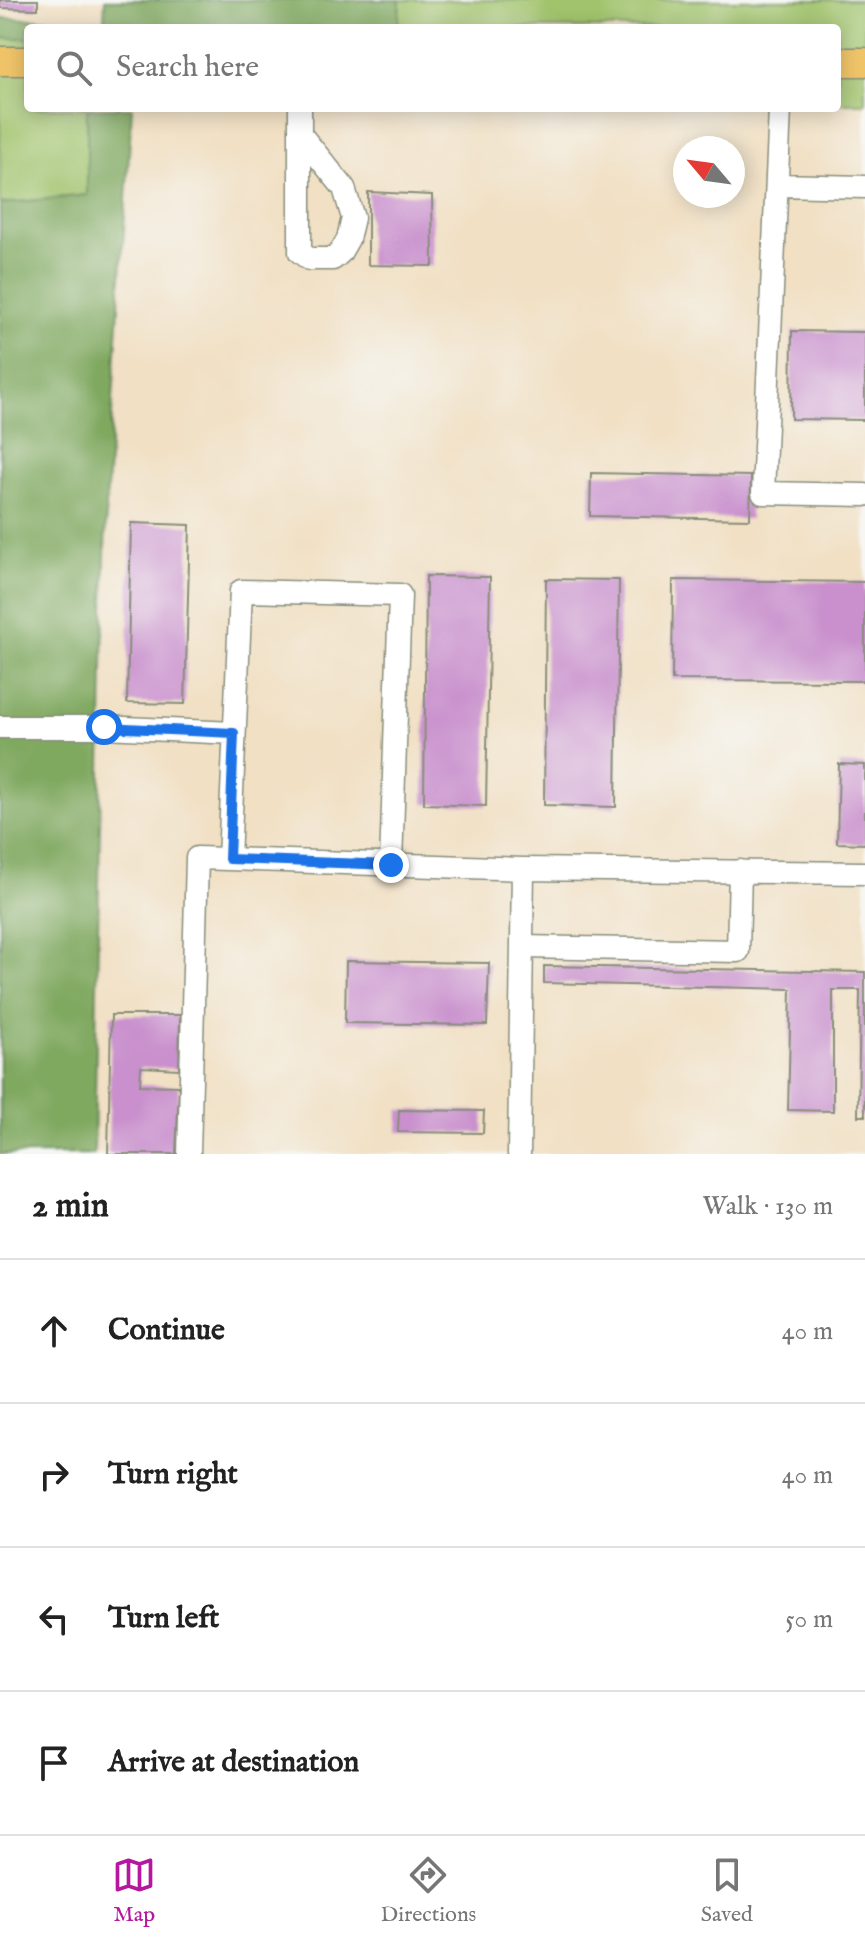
<!DOCTYPE html>
<html lang="en">
<head>
<meta charset="utf-8">
<style>
	:root { --surface:#fff; --page:#f2f2f2; --text:#222; --muted:#767676; --line:#e0e0e0; --accent:#b5179e }
	body { margin:0; font-family:"IM FELL English",serif; background:var(--page); color:var(--text) }
	.compass { position:absolute; left:673px; top:136px; width:72px; height:72px; border-radius:50%; background:var(--surface); box-shadow:0 4px 20px #0003; rotate:299deg }
	.stop { position:absolute; width:24px; height:24px; margin:-18px; border:6px solid #1a73e8; border-radius:50%; background:#fff }
	.stop.end { background:#1a73e8; border-color:#fff; box-shadow:0 2px 8px #0008 }
	.list { margin:0; padding:0; list-style:none }
	h2 { display:flex; justify-content:space-between; align-items:center; height:104px; margin:0; padding:0 32px; font-size:34px }
	h2 small { font-size:26px; font-weight:400; color:var(--muted) }
	.list li { display:grid; grid-template-columns:52px 1fr auto; gap:24px; align-items:center; box-sizing:border-box; height:144px; padding:0 32px; border-top:2px solid var(--line) }
	.list b { display:block; font-size:30px; white-space:nowrap }
	.list em { font-size:26px; font-style:normal; color:var(--muted) }
	.icon { flex:none; width:44px; height:44px; fill:none; stroke:currentColor; stroke-width:2; stroke-linecap:round; stroke-linejoin:round }
	.map { position:relative; flex:none; width:865px; height:1154px; overflow:hidden }
	.search { position:absolute; background:var(--surface); box-shadow:0 4px 20px #0003; left:24px; right:24px; top:24px; height:88px; display:flex; align-items:center; gap:20px; box-sizing:border-box; padding:0 28px; border-radius:8px; color:var(--muted); font-size:30px }
	.sheet { height:680px; background:var(--surface) }
	nav { display:flex; justify-content:space-around; align-items:center; box-sizing:border-box; height:112px; border-top:2px solid var(--line); background:var(--surface); font-size:22px; color:var(--muted) }
	nav a { display:grid; justify-items:center; gap:4px }
	nav .on { color:var(--accent) }
	.map>svg:first-child { display:block }
	.green { fill:#a0c36c; stroke:#608050; stroke-width:2 }
	.forest { fill:#80a960; stroke:#50734a; stroke-width:2 }
	.building { fill:#c990cd }
	.lines { fill:none; stroke-linecap:round; stroke-linejoin:round }
	.minor-casing { stroke:#888e7c; stroke-width:25 }
	.major-casing { stroke:#888e7c; stroke-width:31 }
	.minor { stroke:#fff; stroke-width:22 }
	.major { stroke:#efc469; stroke-width:28 }
	.route { stroke:#1a73e8; stroke-width:10 }
</style>
</head>
<body>
<div class="map">
<svg width="865" height="1154" viewBox="0 0 865 1154">
	<rect width="100%" height="100%" fill="#f6f6f2"/>
	<filter id="ink" filterUnits="userSpaceOnUse"><feTurbulence type="fractalNoise" baseFrequency=".0125" numOctaves="2"/><feDisplacementMap in="SourceGraphic" scale="16" xChannelSelector="R" yChannelSelector="G"/><feConvolveMatrix kernelMatrix="1 2 1 2 8 2 1 2 1" color-interpolation-filters="sRGB"/></filter>
	<filter id="wash" filterUnits="userSpaceOnUse"><feTurbulence type="fractalNoise" baseFrequency=".006" numOctaves="4" result="noise"/><feDisplacementMap in="SourceGraphic" scale="32" xChannelSelector="R" yChannelSelector="G"/><feGaussianBlur stdDeviation="1.8" result="paint"/><feColorMatrix in="noise" values="0 0 0 0 0 0 0 0 0 0 0 0 0 0 0 0 0 1.4 0 .05"/><feComposite in="paint" operator="in"/></filter>
	<g filter="url(#wash)">
		<rect width="100%" height="100%" fill="#f1e0c4"/>
		<path class="green" d="M 400,0 L 865,0 L 865,103 L 837,103 L 837,28 L 398,28 Z
			M 0,38 L 28,38 L 28,108 L 92,108 L 87,110 L 87,195 L 0,204 Z"/>
		<path class="forest" d="M 105,0 L 400,0 L 398,28 L 28,28 L 28,38 L 0,38 L 0,18 L 104,21 Z
			M 92,108 L 132,108 L 106,506 L 94,1154 L 0,1154 L 0,204 L 87,195 L 87,110 Z"/>
		<g id="blocks">
			<path class="building" d="M 0,0 L 38,0 L 38,9 L 0,8 Z
				M 368,192 L 432,195 L 433,266 L 368,265 Z
				M 792,331 L 865,332 L 865,420 L 791,419 Z
				M 591,473 L 751,476 L 750,519 L 590,516 Z
				M 131,523 L 190,525 L 185,704 L 127,703 Z
				M 426,576 L 490,577 L 486,806 L 424,804 Z
				M 546,579 L 619,580 L 616,807 L 544,805 Z
				M 673,580 L 865,582 L 865,681 L 672,680 Z
				M 839,764 L 865,765 L 865,844 L 837,843 Z
				M 346,961 L 489,963 L 487,1025 L 345,1023 Z
				M 544,966 L 865,972 L 865,1116 L 858,1116 L 860,990 L 833,990 L 833,1111 L 788,1110 L 791,989 L 544,983 Z
				M 111,1015 L 180,1015 L 179,1069 L 141,1067 L 140,1085 L 179,1086 L 176,1154 L 108,1154 Z
				M 399,1110 L 484,1111 L 483,1133 L 398,1132 Z"/>
		</g>
	</g>
	<g filter="url(#ink)">
		<use href="#blocks" fill-opacity="0" stroke="#888e7c" stroke-width="2"/>
		<g class="lines">
			<defs>
				<path id="minor" d="M 780,109 L 763,493 L 865,495
					M 300,134 L 344,188 L 353,218 L 348,239 L 340,253 L 333,259 L 309,259 L 300,252 L 300,108
					M 777,185 L 865,187
					M 0,727 L 104,727 L 234,733
					M 229,859 L 241,591 L 400,595 L 391,865
					M 522,947 L 738,951 L 740,871
					M 189,1154 L 197,858 L 523,869 L 865,873
					M 519,1154 L 523,869"/>
				<path id="major" d="M 0,61 L 28,61
					M 837,62 L 865,62"/>
			</defs>
			<use href="#minor" class="minor-casing"/>
			<use href="#major" class="major-casing"/>
			<use href="#minor" class="minor"/>
			<use href="#major" class="major"/>
		</g>
	</g>
	<g class="lines" filter="url(#ink)">
		<path class="route" d="M 104,727 L 234,733 L 229,859 L 391,865"/>
	</g>
</svg>
<svg class="compass" viewBox="-18 -18 36 36"><path d="M0-13l5 13h-10z" fill="#e53935"/><path d="M0 13l5-13h-10z" fill="#767676"/></svg>
<div class="stop" style="left:104px;top:727px"></div>
<div class="stop end" style="left:391px;top:865px"></div>
<div class="search"><svg class="icon" aria-label="search" viewBox="0 0 24 24"><circle cx="10" cy="10" r="6"/><path d="M15 15l6 6"/></svg>Search here</div>
</div>
<section class="sheet">
<h2>2 min<small>Walk · 130 m</small></h2>
<ul class="list">
<li><svg class="icon" aria-label="ahead" viewBox="0 0 24 24"><path d="M12 20V5M6 11l6-6 6 6"/></svg><div><b>Continue</b></div><em>40 m</em></li>
<li><svg class="icon" aria-label="right" viewBox="0 0 24 24"><path d="M7 20v-9h11M14 6l5 5-5 5"/></svg><div><b>Turn right</b></div><em>40 m</em></li>
<li><svg class="icon" aria-label="left" viewBox="0 0 24 24"><path d="M17 20v-9H6M10 6l-5 5 5 5"/></svg><div><b>Turn left</b></div><em>50 m</em></li>
<li><svg class="icon" aria-label="arrive" viewBox="0 0 24 24"><path d="M6 21V4h12l-3 4 3 4H6"/></svg><div><b>Arrive at destination</b></div></li>
</ul>
</section>
<nav>
<a class="on"><svg class="icon" aria-label="map" viewBox="0 0 24 24"><path d="M3 6l6-2 6 2 6-2v14l-6 2-6-2-6 2zM9 4v14M15 6v14"/></svg>Map</a>
<a><svg class="icon" aria-label="directions" viewBox="0 0 24 24"><path d="M12 3l9 9-9 9-9-9zM9 14v-3h6M13 9l2 2-2 2"/></svg>Directions</a>
<a><svg class="icon" aria-label="saved" viewBox="0 0 24 24"><path d="M7 4h10v16l-5-4-5 4z"/></svg>Saved</a>
</nav>
</body>
</html>
